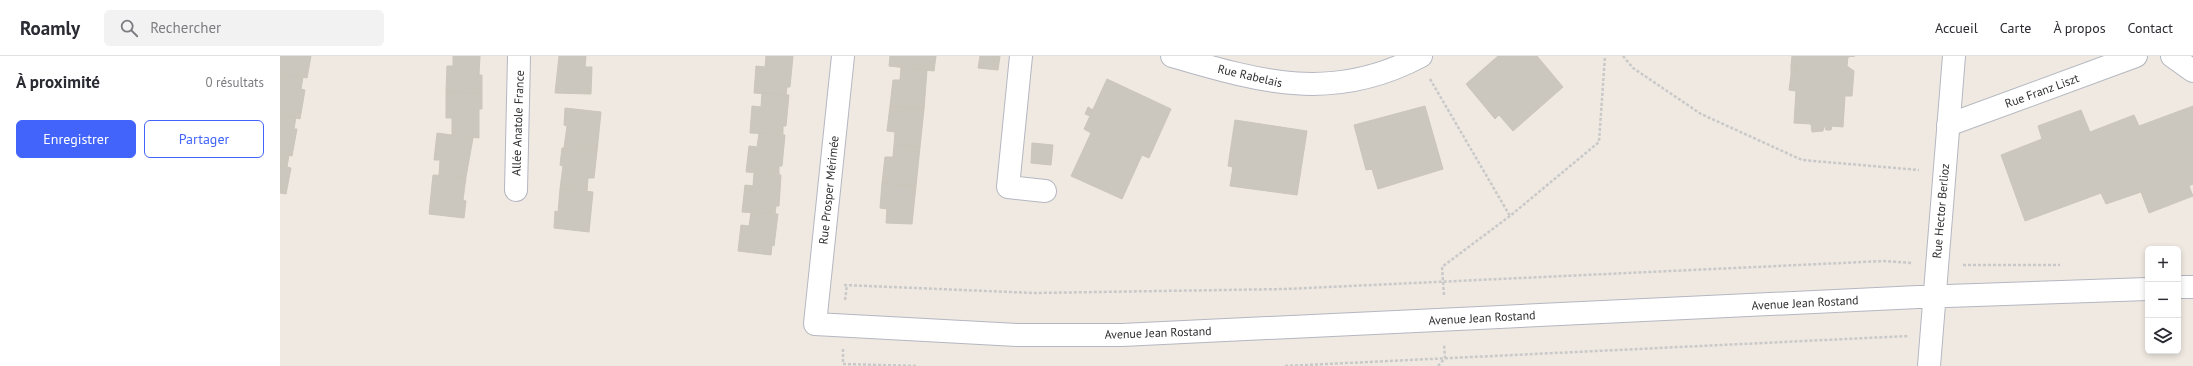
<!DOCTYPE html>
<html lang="fr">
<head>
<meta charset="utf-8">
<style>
	:root { --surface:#fff; --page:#f2f2f3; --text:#2b2b33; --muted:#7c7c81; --line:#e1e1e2; --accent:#4264fb }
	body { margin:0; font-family:"PT Sans",sans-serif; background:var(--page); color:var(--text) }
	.controls { position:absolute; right:12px; bottom:12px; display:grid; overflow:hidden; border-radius:6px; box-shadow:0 2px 6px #0003 }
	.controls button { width:36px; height:36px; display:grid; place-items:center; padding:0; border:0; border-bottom:1px solid var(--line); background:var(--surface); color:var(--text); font:20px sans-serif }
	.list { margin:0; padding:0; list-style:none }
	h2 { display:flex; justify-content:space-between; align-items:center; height:52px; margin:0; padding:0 16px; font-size:17px }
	h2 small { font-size:13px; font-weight:400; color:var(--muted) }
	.actions { display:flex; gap:8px; padding:12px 16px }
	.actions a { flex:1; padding:9px 0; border:1px solid var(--accent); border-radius:6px; text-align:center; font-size:14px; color:var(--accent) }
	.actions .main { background:var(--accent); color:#fff }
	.icon { flex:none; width:22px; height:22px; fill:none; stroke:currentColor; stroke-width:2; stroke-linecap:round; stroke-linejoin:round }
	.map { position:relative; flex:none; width:1913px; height:310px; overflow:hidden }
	header { display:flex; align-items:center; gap:24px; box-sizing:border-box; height:56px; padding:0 20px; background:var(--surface); border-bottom:1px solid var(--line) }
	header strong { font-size:19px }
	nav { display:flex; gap:22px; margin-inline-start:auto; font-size:14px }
	.search { width:280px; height:36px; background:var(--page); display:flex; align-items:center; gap:10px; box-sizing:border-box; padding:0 14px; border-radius:6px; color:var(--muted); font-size:15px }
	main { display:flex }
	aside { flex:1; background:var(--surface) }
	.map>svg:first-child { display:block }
	.building { fill:#cbc7bf; stroke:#cbc5ba }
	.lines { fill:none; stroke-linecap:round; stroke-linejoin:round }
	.minor-casing { stroke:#b4b7c1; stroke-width:24 }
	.path { stroke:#c9c9c9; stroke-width:2.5; stroke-dasharray:3 2; stroke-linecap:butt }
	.minor { stroke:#fff; stroke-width:22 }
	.labels { text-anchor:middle; stroke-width:4; stroke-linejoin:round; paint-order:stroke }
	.street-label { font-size:12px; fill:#2e2e2e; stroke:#fff }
</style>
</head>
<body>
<header>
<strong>Roamly</strong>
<div class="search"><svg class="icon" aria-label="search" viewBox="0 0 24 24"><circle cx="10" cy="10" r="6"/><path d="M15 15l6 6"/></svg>Rechercher</div>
<nav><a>Accueil</a><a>Carte</a><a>À propos</a><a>Contact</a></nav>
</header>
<main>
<aside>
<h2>À proximité<small>0 résultats</small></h2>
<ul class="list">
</ul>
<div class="actions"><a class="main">Enregistrer</a><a>Partager</a></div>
</aside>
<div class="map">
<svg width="1913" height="310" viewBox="0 0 1913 310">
	<rect width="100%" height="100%" fill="#efe9e1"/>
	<path class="building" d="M 0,0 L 31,0 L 27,22 L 0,17 Z
		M 173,0 L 200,0 L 199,19 L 202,19 L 202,37 L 166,36 L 167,10 L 173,10 Z
		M 279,0 L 306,0 L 305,11 L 312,11 L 311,38 L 275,37 Z
		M 486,0 L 513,0 L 510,31 L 507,31 L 506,39 L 474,37 L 476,10 L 485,11 Z
		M 610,0 L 656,0 L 654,15 L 609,10 Z
		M 700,0 L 720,0 L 718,14 L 698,12 Z
		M 1218,0 L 1257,0 L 1283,31 L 1233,75 L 1219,59 L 1215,63 L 1186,28 Z
		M 1512,0 L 1575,0 L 1568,1 L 1567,10 L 1574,15 L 1572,40 L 1565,40 L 1563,71 L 1552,70 L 1551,74 L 1546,74 L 1544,69 L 1543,75 L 1532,76 L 1531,68 L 1514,67 L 1516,35 L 1509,34 L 1511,19 L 1516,19 L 1517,10 L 1511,9 Z
		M 1511,9 L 1517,10 L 1516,19 L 1511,19 Z
		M 621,12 L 647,14 L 644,53 L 610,50 L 613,24 L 620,24 Z
		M 0,17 L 23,21 L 21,33 L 25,34 L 20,63 L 0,58 Z
		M 827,23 L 891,53 L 869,102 L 862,99 L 842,143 L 791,120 L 811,77 L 804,73 Z
		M 166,36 L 202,37 L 202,53 L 199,53 L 199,82 L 172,79 L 172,62 L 166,62 Z
		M 482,37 L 509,39 L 506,70 L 503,70 L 503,78 L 470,77 L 472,50 L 481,51 Z
		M 610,50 L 644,53 L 640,91 L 614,89 L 615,76 L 607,75 Z
		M 1145,50 L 1163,113 L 1098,133 L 1092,113 L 1086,114 L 1074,69 Z
		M 1913,50 L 1913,128 L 1909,130 L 1913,140 L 1869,157 L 1861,136 L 1826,148 L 1821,137 L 1745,165 L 1721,99 L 1762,83 L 1758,70 L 1801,54 L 1810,76 L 1854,59 L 1859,70 Z
		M 808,51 L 813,54 L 810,60 L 805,58 Z
		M 285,52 L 321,56 L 317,95 L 284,92 L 287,70 L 284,69 Z
		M 0,58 L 16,61 L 14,73 L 17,73 L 12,100 L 0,97 Z
		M 955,64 L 1027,75 L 1017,139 L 950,130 L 953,111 L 948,110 Z
		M 157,77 L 193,82 L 186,121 L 159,120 L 160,104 L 154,104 Z
		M 479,77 L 505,79 L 502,110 L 499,110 L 499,118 L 466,116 L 469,90 L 477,91 Z
		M 752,87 L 773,89 L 771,109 L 751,107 Z
		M 614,89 L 640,91 L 636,130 L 602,127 L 605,101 L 613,101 Z
		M 282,92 L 317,95 L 314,122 L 308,122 L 307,135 L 280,133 L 283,110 L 280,109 Z
		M 0,97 L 9,99 L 7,111 L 11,112 L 6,138 L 0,137 Z
		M 474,117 L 501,119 L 499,150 L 496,150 L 495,158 L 462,156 L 465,129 L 473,130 Z
		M 153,119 L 186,121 L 183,144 L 186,145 L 184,162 L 149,158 Z
		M 602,127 L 636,130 L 632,168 L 606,167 L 607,153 L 600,152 Z
		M 280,133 L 313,136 L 309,176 L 274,172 L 275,155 L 278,156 Z
		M 471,157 L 498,158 L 494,190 L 492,189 L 491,199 L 458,195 L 461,169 L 469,170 Z"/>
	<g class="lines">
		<defs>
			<path id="minor" d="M 563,0 L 535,268 L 737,279 L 842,279 L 1638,241 L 1868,233
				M 741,0 L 728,131 L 765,135
				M 892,0 C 981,26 1053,47 1141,0
				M 1892,0 L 1913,15
				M 1668,69 L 1856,0
				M 236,134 L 239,0
				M 1898,231 L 1913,231
				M 1649,310 L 1674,0"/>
		</defs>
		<use href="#minor" class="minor-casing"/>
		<path class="path" d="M 1343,0 L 1353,12 L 1421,58 L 1522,104 L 1639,114
			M 1150,23 L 1230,160
			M 1683,209 L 1780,209
			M 564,229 L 754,237 L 1006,233 L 1604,205 L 1632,207
			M 1164,239 L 1162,211 L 1230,160 L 1319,86 L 1325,0
			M 565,244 L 567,229
			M 563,293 L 563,308 L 638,310
			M 1005,310 L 1628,280
			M 1158,310 L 1165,302 L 1164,288"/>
		<use href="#minor" class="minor"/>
	</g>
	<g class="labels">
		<g class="street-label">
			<text transform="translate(970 20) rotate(13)" y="4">Rue Rabelais</text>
			<text transform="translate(1762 35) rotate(-20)" y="4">Rue Franz Liszt</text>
			<text transform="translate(238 67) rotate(-88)" y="4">Allée Anatole France</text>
			<text transform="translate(549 134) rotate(-84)" y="4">Rue Prosper Mérimée</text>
			<text transform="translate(1661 155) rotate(-85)" y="4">Rue Hector Berlioz</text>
			<text transform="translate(1525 247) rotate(-3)" y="4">Avenue Jean Rostand</text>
			<text transform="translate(1202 262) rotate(-3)" y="4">Avenue Jean Rostand</text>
			<text transform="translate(878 277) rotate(-2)" y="4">Avenue Jean Rostand</text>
		</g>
	</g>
</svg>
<div class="controls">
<button>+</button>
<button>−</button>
<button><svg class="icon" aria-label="layers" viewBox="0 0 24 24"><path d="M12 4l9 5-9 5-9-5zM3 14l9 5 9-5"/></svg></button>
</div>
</div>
</main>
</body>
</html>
